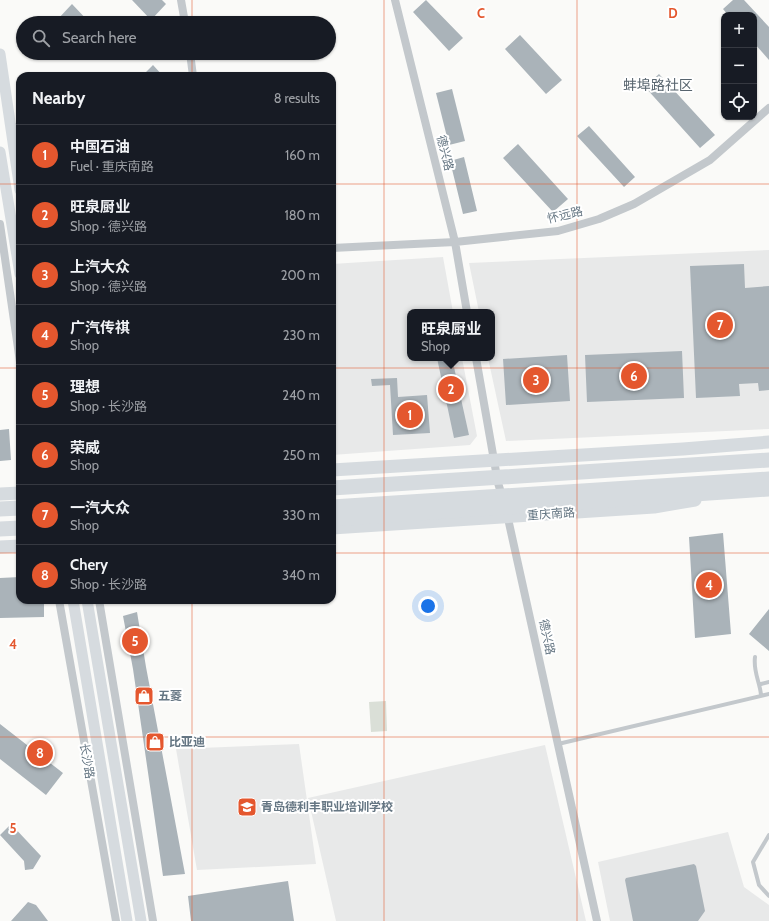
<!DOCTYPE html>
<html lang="en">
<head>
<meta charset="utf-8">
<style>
	:root { --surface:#171b24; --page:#20242c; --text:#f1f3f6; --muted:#9ea1a6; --line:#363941; --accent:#e4572e }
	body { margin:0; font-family:Cabin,"Noto Sans SC",sans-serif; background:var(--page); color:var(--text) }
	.controls { position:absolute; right:12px; top:12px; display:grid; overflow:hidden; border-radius:8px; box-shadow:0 1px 3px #0004 }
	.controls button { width:36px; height:36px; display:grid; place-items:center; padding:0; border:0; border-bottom:1px solid var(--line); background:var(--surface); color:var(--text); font:20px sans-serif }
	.you { position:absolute; left:428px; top:606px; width:14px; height:14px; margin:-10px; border:3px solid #fff; border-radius:50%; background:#1a73e8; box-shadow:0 0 0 6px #1a73e833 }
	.badge { display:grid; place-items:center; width:26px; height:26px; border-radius:50%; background:var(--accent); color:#fff; font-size:13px; font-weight:700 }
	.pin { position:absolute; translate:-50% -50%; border:2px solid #fff; box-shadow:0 1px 4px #0006 }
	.popup { position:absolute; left:407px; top:309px; width:88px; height:52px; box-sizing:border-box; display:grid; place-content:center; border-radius:8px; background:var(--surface); filter:drop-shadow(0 1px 3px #0005); font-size:13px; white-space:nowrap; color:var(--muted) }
	.popup b { font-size:15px; color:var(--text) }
	.popup::after { content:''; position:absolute; left:50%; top:100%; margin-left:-8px; border:8px solid transparent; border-top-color:var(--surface) }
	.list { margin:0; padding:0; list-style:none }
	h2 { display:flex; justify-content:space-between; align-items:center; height:52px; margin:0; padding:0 16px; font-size:17px }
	h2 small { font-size:13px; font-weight:400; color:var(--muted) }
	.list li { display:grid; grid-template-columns:26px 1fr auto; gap:12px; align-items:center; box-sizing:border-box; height:60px; padding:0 16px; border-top:1px solid var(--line) }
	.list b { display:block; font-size:15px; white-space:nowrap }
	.list p { margin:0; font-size:13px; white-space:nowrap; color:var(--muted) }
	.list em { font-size:13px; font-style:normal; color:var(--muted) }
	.icon { flex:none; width:22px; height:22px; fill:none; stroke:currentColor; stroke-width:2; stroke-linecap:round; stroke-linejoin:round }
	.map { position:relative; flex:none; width:769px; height:921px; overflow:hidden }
	.search { position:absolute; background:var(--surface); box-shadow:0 1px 3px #0004; left:16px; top:16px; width:320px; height:44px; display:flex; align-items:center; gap:10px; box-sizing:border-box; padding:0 14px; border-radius:22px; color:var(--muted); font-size:15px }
	.panel { position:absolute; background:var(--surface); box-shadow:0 1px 3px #0004; left:16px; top:72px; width:320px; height:532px; border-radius:12px }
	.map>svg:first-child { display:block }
	.built { fill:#e8e9e9 }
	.green { fill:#dadfd7 }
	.building { fill:#aab3b9 }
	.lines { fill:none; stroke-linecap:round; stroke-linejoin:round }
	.lane { stroke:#c3c8cc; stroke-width:4 }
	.street { stroke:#c3c8cc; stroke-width:8 }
	.secondary { stroke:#d6dbdf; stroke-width:11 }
	.primary { stroke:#d6dbdf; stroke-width:13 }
	.highway { stroke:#d6dbdf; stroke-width:15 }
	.grid { fill:none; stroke:#e4572e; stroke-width:1; stroke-opacity:0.55 }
	.labels { text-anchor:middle; stroke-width:4; stroke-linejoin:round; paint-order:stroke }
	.street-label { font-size:12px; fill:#657683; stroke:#fff }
	.poi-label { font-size:12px; font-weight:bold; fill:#657683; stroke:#fff; text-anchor:start }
	.quarter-label { font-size:14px; fill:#57646e; stroke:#fff }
	.grid-label { font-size:13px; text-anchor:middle; font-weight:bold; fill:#e4572e; stroke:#fff; stroke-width:4; stroke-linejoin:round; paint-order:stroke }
</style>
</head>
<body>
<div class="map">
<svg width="769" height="921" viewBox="0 0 769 921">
	<rect width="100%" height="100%" fill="#fafaf8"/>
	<path class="built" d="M 769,250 L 769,429 L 506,441 L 488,358 L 492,358 L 492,312 L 479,312 L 469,263 Z
		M 443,257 L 453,312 L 410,312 L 410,358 L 462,358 L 477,436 L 470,445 L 332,455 L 332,264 Z
		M 299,744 L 316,864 L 197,870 L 176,749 Z
		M 545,745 L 586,921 L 336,921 L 308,798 Z
		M 728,832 L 744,887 L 769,905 L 769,921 L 610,921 L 598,862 Z"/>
	<path class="green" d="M 386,701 L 387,731 L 371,732 L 369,702 Z"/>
	<path class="building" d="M 132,0 L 162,0 L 166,4 L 151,20 Z
		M 426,0 L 463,38 L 449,51 L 413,12 Z
		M 733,0 L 744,0 L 769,27 L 769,60 L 754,43 L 754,15 L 728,15 L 723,9 Z
		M 72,4 L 90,23 L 60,23 L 57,20 Z
		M 520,35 L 562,80 L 546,94 L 505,49 Z
		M 153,65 L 163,76 L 142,76 Z
		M 659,74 L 715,135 L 700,148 L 645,87 Z
		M 452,89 L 465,141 L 449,145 L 436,93 Z
		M 589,126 L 635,177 L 624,187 L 577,136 Z
		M 518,144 L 568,199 L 553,212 L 503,158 Z
		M 464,157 L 477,211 L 463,214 L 450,161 Z
		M 744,264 L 745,288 L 769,286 L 769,390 L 759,391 L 758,383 L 739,384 L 740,396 L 696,398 L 690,266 Z
		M 682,351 L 684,398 L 587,402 L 585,355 Z
		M 567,355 L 570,401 L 506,405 L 503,359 Z
		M 437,358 L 452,358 L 469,435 L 454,438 Z
		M 397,378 L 398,397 L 427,395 L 430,433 L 393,435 L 390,385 L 372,386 L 371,379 Z
		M 9,429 L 11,460 L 0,461 L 0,430 Z
		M 723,533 L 731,634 L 695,638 L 689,537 Z
		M 20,577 L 20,600 L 44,600 L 44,617 L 0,618 L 0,578 Z
		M 769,609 L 769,651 L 749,634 Z
		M 137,612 L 146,667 L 185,874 L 163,876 L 133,669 L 123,616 Z
		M 0,724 L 63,773 L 46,795 L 0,759 Z
		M 11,824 L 41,856 L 33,869 L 25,870 L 24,861 L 0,835 Z
		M 694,864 L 696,866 L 705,911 L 698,921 L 633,921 L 625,880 L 626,878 Z
		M 288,881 L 294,921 L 191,921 L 188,896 Z
		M 28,902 L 36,905 L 48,921 L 11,921 Z"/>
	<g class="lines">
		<path class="lane" d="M 755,657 C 753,672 760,682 761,695
			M 761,684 L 769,682
			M 558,744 L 769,694
			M 769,835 L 753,862 L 759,885 L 769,896"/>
		<path class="street" d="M 181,0 L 185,23
			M 395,0 L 455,242 L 467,312
			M 190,53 L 193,76
			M 15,127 L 20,146
			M 0,224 L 20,362
			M 332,248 L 455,242 L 558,231 L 599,219 L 634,204 L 710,160 L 769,108
			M 476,358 L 498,483 L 503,499
			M 507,514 L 597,921
			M 59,600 L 116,921
			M 99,600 L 153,921"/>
		<path class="secondary" d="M 0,54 L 20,190
			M 0,152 L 20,274
			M 73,600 L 127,921
			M 87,600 L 141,921"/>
		<path class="primary" d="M 332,470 L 683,449 L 769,442
			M 0,494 L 20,493
			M 332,528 L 654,507 L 695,500
			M 0,547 L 20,546"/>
		<path class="highway" d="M 332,488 L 769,460
			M 332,507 L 769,479
			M 0,509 L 20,508
			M 332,519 L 769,489
			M 0,529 L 20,528"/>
	</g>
	<path class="grid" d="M 192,0 L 192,23M 384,0 L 384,921M 577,0 L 577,921M 192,53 L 192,76M 0,184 L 20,184M 332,184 L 769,184M 0,368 L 20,368M 332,368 L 769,368M 0,553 L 20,553M 332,553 L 769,553M 192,600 L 192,921M 0,737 L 769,737"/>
	<defs>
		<symbol id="shop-square" viewBox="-11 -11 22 22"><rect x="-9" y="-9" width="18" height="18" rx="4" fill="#e4572e" stroke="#fff"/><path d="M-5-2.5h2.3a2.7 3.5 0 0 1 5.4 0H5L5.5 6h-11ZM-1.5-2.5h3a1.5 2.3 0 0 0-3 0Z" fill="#fff"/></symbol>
		<symbol id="school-square" viewBox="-11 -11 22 22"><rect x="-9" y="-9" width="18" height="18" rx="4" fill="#e4572e" stroke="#fff"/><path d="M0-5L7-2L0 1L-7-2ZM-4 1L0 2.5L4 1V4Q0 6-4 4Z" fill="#fff"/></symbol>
	</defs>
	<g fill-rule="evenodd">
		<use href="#shop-square" x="133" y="685" width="22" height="22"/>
		<use href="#shop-square" x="144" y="731" width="22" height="22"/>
		<use href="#school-square" x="236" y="796" width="22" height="22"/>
	</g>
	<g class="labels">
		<g class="street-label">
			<text transform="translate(445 153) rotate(76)" y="4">德兴路</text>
			<text transform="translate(565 215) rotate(-13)" y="4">怀远路</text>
			<text transform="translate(551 514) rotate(-4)" y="4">重庆南路</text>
			<text transform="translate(547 637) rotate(78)" y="4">德兴路</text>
			<text transform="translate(87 761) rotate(80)" y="4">长沙路</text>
		</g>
		<g class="poi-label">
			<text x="158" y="700">五菱</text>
			<text x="169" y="746">比亚迪</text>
			<text x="261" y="811">青岛德利丰职业培训学校</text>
		</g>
		<g class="quarter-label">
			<text x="658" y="90">蚌埠路社区</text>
		</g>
	</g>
	<g class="grid-label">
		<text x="481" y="18">C</text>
		<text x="673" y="18">D</text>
		<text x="13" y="649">4</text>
		<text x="13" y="833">5</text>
	</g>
</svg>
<div class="controls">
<button>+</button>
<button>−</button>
<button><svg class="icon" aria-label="locate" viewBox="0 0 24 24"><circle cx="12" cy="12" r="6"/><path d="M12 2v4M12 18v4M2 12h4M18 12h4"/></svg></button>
</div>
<div class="you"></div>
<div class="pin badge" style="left:410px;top:415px">1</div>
<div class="pin badge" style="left:451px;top:389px">2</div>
<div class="popup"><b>旺泉厨业</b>Shop</div>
<div class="pin badge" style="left:536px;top:380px">3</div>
<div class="pin badge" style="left:709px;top:585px">4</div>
<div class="pin badge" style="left:135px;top:641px">5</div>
<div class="pin badge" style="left:634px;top:376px">6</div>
<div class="pin badge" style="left:720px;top:325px">7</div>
<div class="pin badge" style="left:40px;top:753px">8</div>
<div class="search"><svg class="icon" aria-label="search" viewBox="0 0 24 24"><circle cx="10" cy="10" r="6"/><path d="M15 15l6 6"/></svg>Search here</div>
<section class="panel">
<h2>Nearby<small>8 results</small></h2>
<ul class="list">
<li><span class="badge">1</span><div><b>中国石油</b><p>Fuel · 重庆南路</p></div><em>160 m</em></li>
<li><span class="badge">2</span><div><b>旺泉厨业</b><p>Shop · 德兴路</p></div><em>180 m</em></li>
<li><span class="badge">3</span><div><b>上汽大众</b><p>Shop · 德兴路</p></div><em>200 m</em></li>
<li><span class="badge">4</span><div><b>广汽传祺</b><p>Shop</p></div><em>230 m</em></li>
<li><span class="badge">5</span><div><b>理想</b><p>Shop · 长沙路</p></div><em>240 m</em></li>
<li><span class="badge">6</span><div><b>荣威</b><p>Shop</p></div><em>250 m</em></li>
<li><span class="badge">7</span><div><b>一汽大众</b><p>Shop</p></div><em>330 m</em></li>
<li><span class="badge">8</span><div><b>Chery</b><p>Shop · 长沙路</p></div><em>340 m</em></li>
</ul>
</section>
</div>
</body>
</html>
